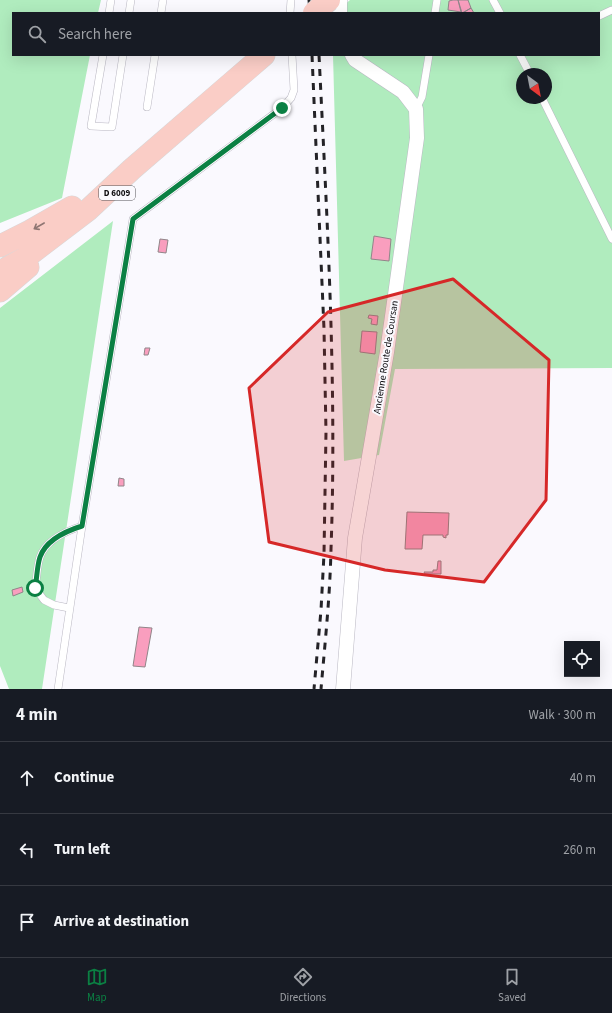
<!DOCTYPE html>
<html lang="en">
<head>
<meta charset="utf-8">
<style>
	:root { --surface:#171b24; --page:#20242c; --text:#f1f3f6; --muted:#9ea1a6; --line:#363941; --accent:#0b8043 }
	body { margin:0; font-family:"Source Sans 3",sans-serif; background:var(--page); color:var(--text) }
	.controls { position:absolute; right:12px; bottom:12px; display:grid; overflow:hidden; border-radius:0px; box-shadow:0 4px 16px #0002 }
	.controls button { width:36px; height:36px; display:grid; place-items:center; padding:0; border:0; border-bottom:1px solid var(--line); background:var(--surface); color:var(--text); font:20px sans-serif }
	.compass { position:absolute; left:516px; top:68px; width:36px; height:36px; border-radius:50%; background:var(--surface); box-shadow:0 4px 16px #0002; rotate:148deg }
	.stop { position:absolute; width:12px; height:12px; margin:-9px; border:3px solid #0b8043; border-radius:50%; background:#fff }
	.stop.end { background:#0b8043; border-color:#fff; box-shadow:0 1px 4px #0008 }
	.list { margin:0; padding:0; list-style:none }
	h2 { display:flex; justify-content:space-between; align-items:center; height:52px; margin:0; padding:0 16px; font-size:17px }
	h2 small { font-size:13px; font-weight:400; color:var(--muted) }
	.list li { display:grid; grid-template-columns:26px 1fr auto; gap:12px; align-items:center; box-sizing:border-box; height:72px; padding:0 16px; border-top:1px solid var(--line) }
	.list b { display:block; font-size:15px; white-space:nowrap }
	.list em { font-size:13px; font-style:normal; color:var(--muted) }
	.icon { flex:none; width:22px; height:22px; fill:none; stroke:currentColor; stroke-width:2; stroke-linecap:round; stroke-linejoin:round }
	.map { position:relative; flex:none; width:612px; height:689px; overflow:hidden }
	.search { position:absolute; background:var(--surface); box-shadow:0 4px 16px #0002; left:12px; right:12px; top:12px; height:44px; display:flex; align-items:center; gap:10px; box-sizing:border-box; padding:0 14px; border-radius:0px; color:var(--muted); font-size:15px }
	.sheet { height:268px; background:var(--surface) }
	nav { display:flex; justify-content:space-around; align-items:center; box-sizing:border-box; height:56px; border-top:1px solid var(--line); background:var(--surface); font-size:11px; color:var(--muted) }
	nav a { display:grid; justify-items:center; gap:2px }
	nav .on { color:var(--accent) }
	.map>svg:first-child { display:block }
	.green { fill:#b0ecbe; fill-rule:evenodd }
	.building { fill:#f99ebe; stroke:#918589 }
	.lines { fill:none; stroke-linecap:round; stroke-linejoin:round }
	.lane-casing { stroke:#bab8c3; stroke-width:8 }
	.street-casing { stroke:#bab8c3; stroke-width:15 }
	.primary-casing { stroke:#d8d8d8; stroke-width:23 }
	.lane { stroke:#fff; stroke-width:7 }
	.street { stroke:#fff; stroke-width:14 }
	.primary { stroke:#facdc6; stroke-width:22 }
	.rail { stroke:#242327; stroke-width:3; stroke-dasharray:7 7; stroke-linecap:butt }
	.primary-bridge-casing { stroke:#d8d8d8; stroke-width:23; stroke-linecap:butt }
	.primary-bridge { stroke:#facdc6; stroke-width:22 }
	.oneway { stroke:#8f7673 }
	.route { stroke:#0b8043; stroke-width:5 }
	.marked { fill:#d62828; fill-opacity:0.2; stroke:#d62828; stroke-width:3; stroke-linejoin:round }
	.labels { text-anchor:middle; stroke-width:4; stroke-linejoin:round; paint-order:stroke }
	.shield { fill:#faf9fe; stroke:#535256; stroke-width:1 }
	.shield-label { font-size:9px; font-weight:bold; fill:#0c0b0e }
	.street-label { font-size:10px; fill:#0c0b0e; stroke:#faf9fe }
</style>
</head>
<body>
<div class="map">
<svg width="612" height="689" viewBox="0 0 612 689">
	<rect width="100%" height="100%" fill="#faf9fe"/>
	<path class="green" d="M 0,0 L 101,0 L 98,13 L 13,13 L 13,55 L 90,55 L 62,198 L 0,223 Z
		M 350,0 L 612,0 L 612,368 L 395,369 L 379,455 L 344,461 L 333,55 L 599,55 L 599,13 L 335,13 ZM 522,74 L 546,74 L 546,98 L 522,98 Z
		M 113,221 L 42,689 L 9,689 L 0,666 L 0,308 Z"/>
	<path class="building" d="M 453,0 L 458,0 L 461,12 L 448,10 L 449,1 Z
		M 458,0 L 468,0 L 471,8 L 462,13 Z
		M 471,8 L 474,13 L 463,13 Z
		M 374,236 L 391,239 L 389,261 L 371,259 Z
		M 160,239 L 168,240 L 166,253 L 158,252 Z
		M 369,315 L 378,316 L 377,325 L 371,324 L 372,319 L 368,318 Z
		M 362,331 L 377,332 L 375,354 L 360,352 Z
		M 145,348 L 150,348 L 148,355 L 144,355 Z
		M 119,478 L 124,479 L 124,486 L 118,486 Z
		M 407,512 L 449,513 L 448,535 L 446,535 L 446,538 L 443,537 L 443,535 L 423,535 L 422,549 L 405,549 Z
		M 438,561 L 441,561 L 441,574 L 425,574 L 424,572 L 433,572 L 433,570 L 437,570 Z
		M 22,587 L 23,592 L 13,596 L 12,590 Z
		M 139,627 L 152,628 L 145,667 L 133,666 Z"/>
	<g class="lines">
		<defs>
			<path id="lane" d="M 493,0 L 500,13
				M 109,13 L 111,0
				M 129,13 L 131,0
				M 161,13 L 163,0
				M 290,13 L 291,0
				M 435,13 L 437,0
				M 599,16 L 612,10
				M 103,55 L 91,126 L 112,127 L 123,55
				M 520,55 L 530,74
				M 542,98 L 612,239
				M 147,107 L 155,55
				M 416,109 L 422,97 L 429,55
				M 69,608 L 54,605 L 44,600 L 35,588 C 37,578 37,566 40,557 C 46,540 66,531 82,526
				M 58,689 L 82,526 L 133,219 L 282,108 L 291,98 L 294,90 L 292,55"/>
			<path id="street" d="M 340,0 L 340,13
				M 343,689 L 355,538 L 387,352 L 417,138 L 416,109 L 403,92 L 355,60 L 352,55"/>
			<path id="primary" d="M 0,246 L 30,231 L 72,207
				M 0,272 L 25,258 L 88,210 L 132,169 L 264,55
				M 0,291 L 28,267"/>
		</defs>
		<use href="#lane" class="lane-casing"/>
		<use href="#street" class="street-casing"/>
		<use href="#primary" class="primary-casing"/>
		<use href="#lane" class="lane"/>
		<use href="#street" class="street"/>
		<use href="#primary" class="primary"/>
		<path class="rail" d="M 309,0 L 310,13
			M 317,0 L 317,13
			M 312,55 L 324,329 L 326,432 L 324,554 L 321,610 L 314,689
			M 319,55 C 327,219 337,384 331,549 C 330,596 325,643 321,689"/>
		<defs>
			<path id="primary-bridge" d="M 314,13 L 329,0"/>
		</defs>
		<use href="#primary-bridge" class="primary-bridge-casing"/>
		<use href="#primary-bridge" class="primary-bridge"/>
	</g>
	<defs><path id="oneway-shaft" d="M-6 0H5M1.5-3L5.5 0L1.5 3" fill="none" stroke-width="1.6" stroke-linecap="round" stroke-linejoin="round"/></defs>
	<use class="oneway" href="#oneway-shaft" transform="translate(39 226) rotate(150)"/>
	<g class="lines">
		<path class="route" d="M 35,588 C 37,578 37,566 40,557 C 46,540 66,531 82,526 L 133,219 L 282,108"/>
	</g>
	<path class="marked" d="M 453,279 L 549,360 L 546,500 L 484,582 L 385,570 L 269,542 L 249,388 L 328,312 Z"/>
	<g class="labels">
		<rect class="shield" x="99" y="186" width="36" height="14" rx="3"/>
		<g class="shield-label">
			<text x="117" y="196">D 6009</text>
		</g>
		<g class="street-label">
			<text transform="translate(385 357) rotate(-81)" y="4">Ancienne Route de Coursan</text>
		</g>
	</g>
</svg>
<div class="controls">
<button><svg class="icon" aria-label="locate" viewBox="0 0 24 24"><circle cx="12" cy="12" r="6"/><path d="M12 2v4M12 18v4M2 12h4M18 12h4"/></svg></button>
</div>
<svg class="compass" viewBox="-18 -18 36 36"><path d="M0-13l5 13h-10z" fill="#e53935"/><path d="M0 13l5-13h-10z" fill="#9ea1a6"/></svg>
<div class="stop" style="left:35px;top:588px"></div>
<div class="stop end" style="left:282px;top:108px"></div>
<div class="search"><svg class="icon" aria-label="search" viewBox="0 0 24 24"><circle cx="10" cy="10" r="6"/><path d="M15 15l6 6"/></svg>Search here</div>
</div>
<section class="sheet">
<h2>4 min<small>Walk · 300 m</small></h2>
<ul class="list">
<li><svg class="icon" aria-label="ahead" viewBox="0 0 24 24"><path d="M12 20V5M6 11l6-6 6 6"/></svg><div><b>Continue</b></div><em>40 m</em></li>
<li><svg class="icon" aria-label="left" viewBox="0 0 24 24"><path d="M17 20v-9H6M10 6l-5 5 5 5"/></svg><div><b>Turn left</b></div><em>260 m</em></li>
<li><svg class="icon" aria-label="arrive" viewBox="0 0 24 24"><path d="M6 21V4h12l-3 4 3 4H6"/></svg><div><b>Arrive at destination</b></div></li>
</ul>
</section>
<nav>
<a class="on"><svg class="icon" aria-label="map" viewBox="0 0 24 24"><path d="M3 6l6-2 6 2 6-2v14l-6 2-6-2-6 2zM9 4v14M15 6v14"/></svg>Map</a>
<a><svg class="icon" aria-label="directions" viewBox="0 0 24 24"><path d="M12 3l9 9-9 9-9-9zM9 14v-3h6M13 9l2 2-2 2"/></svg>Directions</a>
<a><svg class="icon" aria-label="saved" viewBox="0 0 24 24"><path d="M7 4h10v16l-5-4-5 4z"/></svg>Saved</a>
</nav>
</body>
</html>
